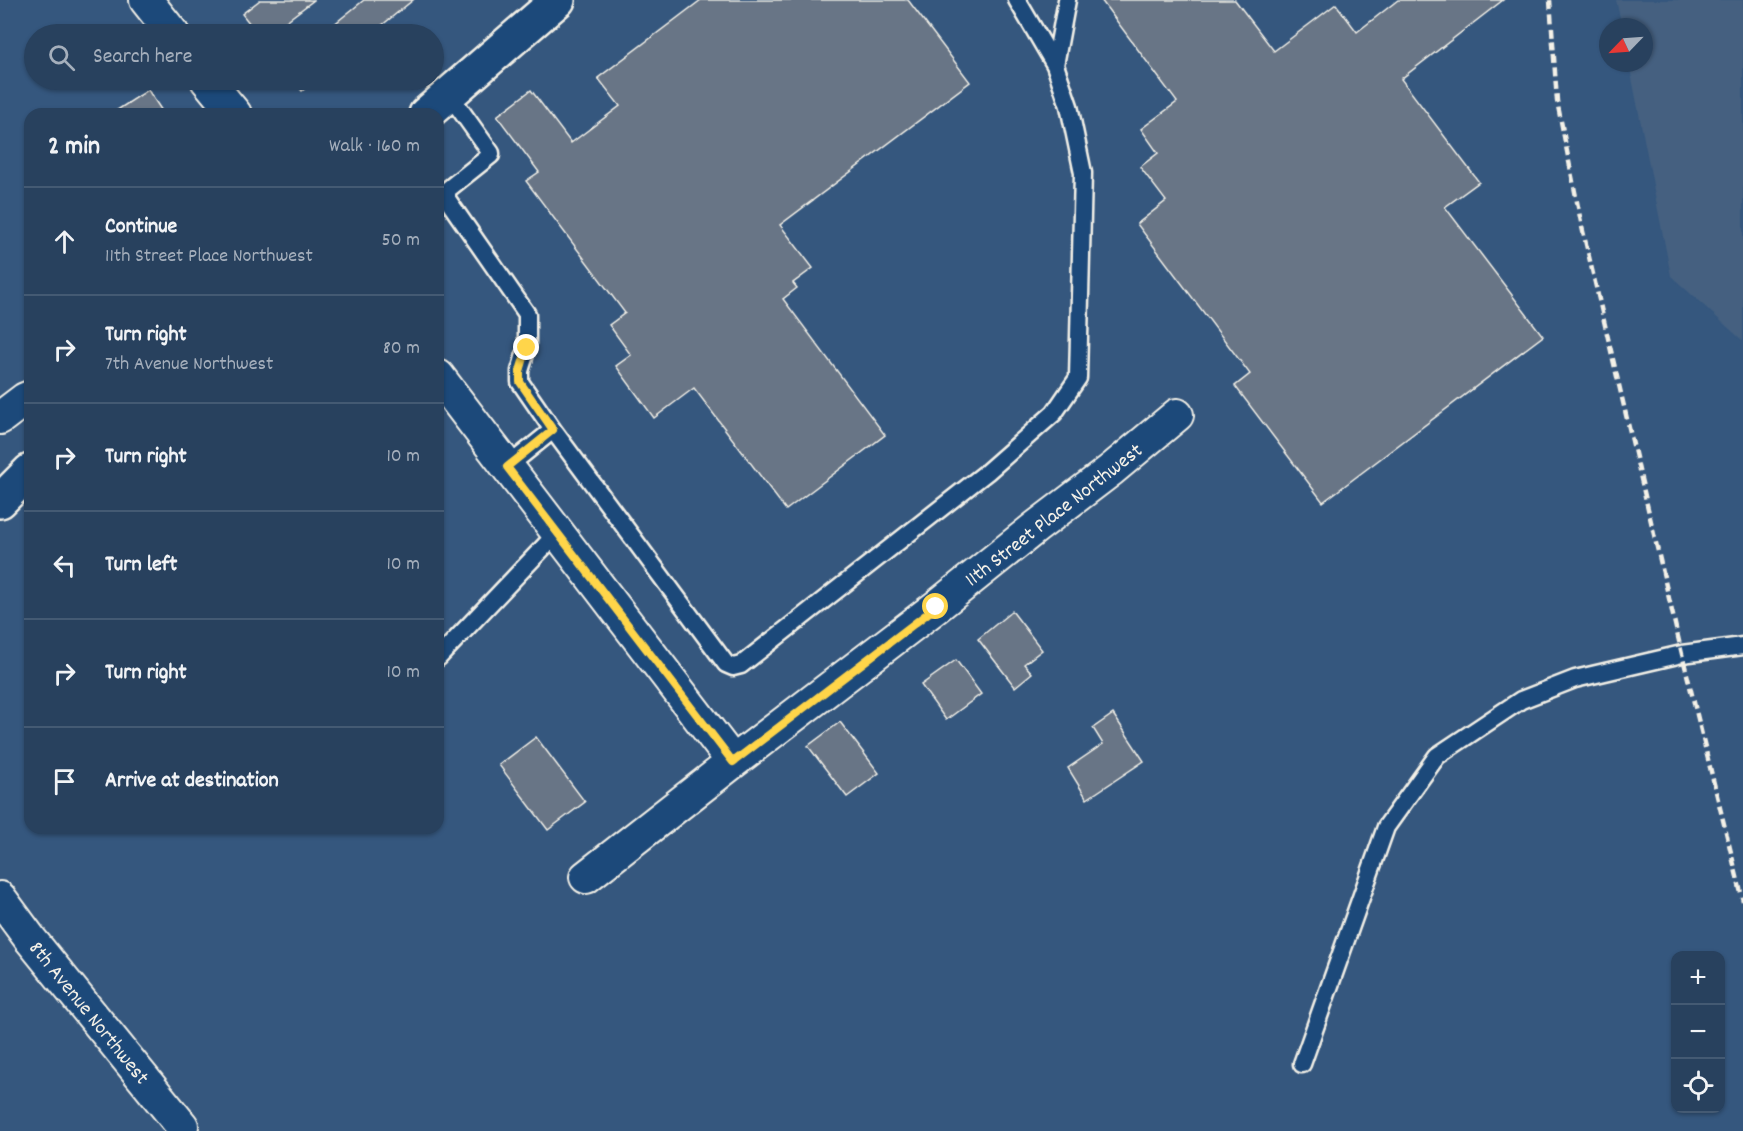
<!DOCTYPE html>
<html lang="en">
<head>
<meta charset="utf-8">
<style>
	:root { --surface:#28415e; --page:#304864; --text:#f1f3f6; --muted:#a5afbc; --line:#445a73 }
	body { margin:0; font-family:Dekko,sans-serif; background:var(--page); color:var(--text) }
	.controls { position:absolute; right:18px; bottom:18px; display:grid; overflow:hidden; border-radius:12px; box-shadow:0 2px 4px #0004 }
	.controls button { width:54px; height:54px; display:grid; place-items:center; padding:0; border:0; border-bottom:2px solid var(--line); background:var(--surface); color:var(--text); font:30px sans-serif }
	.compass { position:absolute; left:1599px; top:18px; width:54px; height:54px; border-radius:50%; background:var(--surface); box-shadow:0 2px 4px #0004; rotate:245deg }
	.stop { position:absolute; width:18px; height:18px; margin:-14px; border:4px solid #ffd54a; border-radius:50%; background:#fff }
	.stop.end { background:#ffd54a; border-color:#fff; box-shadow:0 2px 6px #0008 }
	.list { margin:0; padding:0; list-style:none }
	h2 { display:flex; justify-content:space-between; align-items:center; height:78px; margin:0; padding:0 24px; font-size:26px }
	h2 small { font-size:20px; font-weight:400; color:var(--muted) }
	.list li { display:grid; grid-template-columns:39px 1fr auto; gap:18px; align-items:center; box-sizing:border-box; height:108px; padding:0 24px; border-top:2px solid var(--line) }
	.list b { display:block; font-size:22px; white-space:nowrap }
	.list p { margin:0; font-size:20px; white-space:nowrap; color:var(--muted) }
	.list em { font-size:20px; font-style:normal; color:var(--muted) }
	.icon { flex:none; width:33px; height:33px; fill:none; stroke:currentColor; stroke-width:2; stroke-linecap:round; stroke-linejoin:round }
	.map { position:relative; flex:none; width:1743px; height:1131px; overflow:hidden }
	.search { position:absolute; background:var(--surface); box-shadow:0 2px 4px #0004; left:24px; top:24px; width:420px; height:66px; display:flex; align-items:center; gap:15px; box-sizing:border-box; padding:0 21px; border-radius:33px; color:var(--muted); font-size:22px }
	.panel { position:absolute; background:var(--surface); box-shadow:0 2px 4px #0004; left:24px; top:108px; width:420px; height:726px; border-radius:18px }
	.map>svg:first-child { display:block }
	.built { fill:#446080 }
	.building { fill:#677486; stroke:#f4f1e8; stroke-width:1.5 }
	.lines { fill:none; stroke-linecap:round; stroke-linejoin:round }
	.lane-casing { stroke:#f4f1e8; stroke-width:21 }
	.street-casing { stroke:#f4f1e8; stroke-width:36 }
	.secondary-casing { stroke:#f4f1e8; stroke-width:38 }
	.lane { stroke:#1f4a7a; stroke-width:16 }
	.street { stroke:#1f4a7a; stroke-width:32 }
	.secondary { stroke:#1f4a7a; stroke-width:33 }
	.rail { stroke:#f4f1e8; stroke-width:4.5; stroke-dasharray:9 4.5; stroke-linecap:butt }
	.route { stroke:#ffd54a; stroke-width:8 }
	.labels { text-anchor:middle; stroke-width:5; stroke-linejoin:round; paint-order:stroke }
	.street-label { font-size:21px; fill:#f4f1e8; stroke:#1f4a7a }
</style>
</head>
<body>
<div class="map">
<svg width="1743" height="1131" viewBox="0 0 1743 1131">
	<rect width="100%" height="100%" fill="#35577e"/>
	<filter id="ink" filterUnits="userSpaceOnUse"><feTurbulence type="fractalNoise" baseFrequency=".0167" numOctaves="2"/><feDisplacementMap in="SourceGraphic" scale="12" xChannelSelector="R" yChannelSelector="G"/><feConvolveMatrix kernelMatrix="1 2 1 2 8 2 1 2 1" color-interpolation-filters="sRGB"/></filter>
	<g filter="url(#ink)">
		<path class="built" d="M 1616,0 L 1743,0 L 1743,341 L 1671,276 L 1629,63 L 1644,63 L 1644,27 L 1622,27 Z"/>
		<path class="building" d="M 260,0 L 314,0 L 269,34 L 258,34 L 242,14 Z
			M 364,0 L 413,0 L 371,34 L 322,34 Z
			M 701,0 L 908,0 L 970,82 L 780,225 L 813,268 L 793,283 L 797,288 L 783,299 L 885,435 L 786,510 L 694,388 L 654,418 L 616,366 L 631,355 L 609,325 L 625,313 L 526,181 L 539,172 L 497,116 L 531,90 L 571,143 L 620,106 L 598,78 Z
			M 1101,0 L 1235,0 L 1274,51 L 1336,4 L 1357,32 L 1398,0 L 1503,0 L 1401,79 L 1479,182 L 1445,207 L 1543,336 L 1323,502 L 1235,386 L 1250,374 L 1137,224 L 1166,201 L 1140,167 L 1158,153 L 1141,129 L 1177,102 Z
			M 293,80 L 316,80 L 302,91 Z
			M 148,90 L 164,114 L 111,114 Z
			M 1012,611 L 1042,650 L 1024,664 L 1032,673 L 1015,687 L 978,639 Z
			M 956,660 L 981,694 L 946,720 L 921,685 Z
			M 1113,714 L 1144,761 L 1087,799 L 1068,768 L 1103,744 L 1093,728 Z
			M 840,722 L 879,773 L 847,797 L 808,746 Z
			M 536,737 L 585,802 L 548,830 L 499,765 Z"/>
		<g class="lines">
			<defs>
				<path id="lane" d="M 1055,65 L 1067,0
					M 449,94 L 491,153 L 491,155 L 447,190 L 447,199 L 527,314 L 527,348 L 520,371 L 520,382 L 553,430
					M 507,467 L 553,430 L 726,664 L 733,667 L 741,665 L 987,472 L 1054,413 L 1078,378 L 1083,173 L 1069,106 L 1055,65 L 1017,0
					M 438,658 L 558,532
					M 1302,1064 L 1386,827 L 1437,756 L 1521,700 L 1575,679 L 1682,654 L 1743,646"/>
				<path id="street" d="M 146,0 L 173,34
					M 207,80 L 235,114
					M 438,376 L 733,762
					M 0,418 L 25,399 L 30,397
					M 586,877 L 733,762 L 936,607 L 1036,527 L 1111,470 L 1177,415
					M 0,898 L 31,940 L 182,1126"/>
				<path id="secondary" d="M 426,114 L 558,0
					M 0,501 L 30,471"/>
			</defs>
			<use href="#lane" class="lane-casing"/>
			<use href="#street" class="street-casing"/>
			<use href="#secondary" class="secondary-casing"/>
			<use href="#lane" class="lane"/>
			<use href="#street" class="street"/>
			<use href="#secondary" class="secondary"/>
			<path class="rail" d="M 1550,0 L 1557,101 L 1582,227 L 1682,654 L 1743,901"/>
		</g>
	</g>
	<g class="lines" filter="url(#ink)">
		<path class="route" d="M 527,348 L 520,371 L 520,382 L 553,430 L 507,467 L 733,762 L 936,607"/>
	</g>
	<g class="labels">
		<g class="street-label">
			<text transform="translate(1053 514) rotate(-38)" y="7">11th Street Place Northwest</text>
			<text transform="translate(90 1012) rotate(51)" y="7">8th Avenue Northwest</text>
		</g>
	</g>
</svg>
<div class="controls">
<button>+</button>
<button>−</button>
<button><svg class="icon" aria-label="locate" viewBox="0 0 24 24"><circle cx="12" cy="12" r="6"/><path d="M12 2v4M12 18v4M2 12h4M18 12h4"/></svg></button>
</div>
<svg class="compass" viewBox="-18 -18 36 36"><path d="M0-13l5 13h-10z" fill="#e53935"/><path d="M0 13l5-13h-10z" fill="#a5afbc"/></svg>
<div class="stop" style="left:936px;top:607px"></div>
<div class="stop end" style="left:527px;top:348px"></div>
<div class="search"><svg class="icon" aria-label="search" viewBox="0 0 24 24"><circle cx="10" cy="10" r="6"/><path d="M15 15l6 6"/></svg>Search here</div>
<section class="panel">
<h2>2 min<small>Walk · 160 m</small></h2>
<ul class="list">
<li><svg class="icon" aria-label="ahead" viewBox="0 0 24 24"><path d="M12 20V5M6 11l6-6 6 6"/></svg><div><b>Continue</b><p>11th Street Place Northwest</p></div><em>50 m</em></li>
<li><svg class="icon" aria-label="right" viewBox="0 0 24 24"><path d="M7 20v-9h11M14 6l5 5-5 5"/></svg><div><b>Turn right</b><p>7th Avenue Northwest</p></div><em>80 m</em></li>
<li><svg class="icon" aria-label="right" viewBox="0 0 24 24"><path d="M7 20v-9h11M14 6l5 5-5 5"/></svg><div><b>Turn right</b></div><em>10 m</em></li>
<li><svg class="icon" aria-label="left" viewBox="0 0 24 24"><path d="M17 20v-9H6M10 6l-5 5 5 5"/></svg><div><b>Turn left</b></div><em>10 m</em></li>
<li><svg class="icon" aria-label="right" viewBox="0 0 24 24"><path d="M7 20v-9h11M14 6l5 5-5 5"/></svg><div><b>Turn right</b></div><em>10 m</em></li>
<li><svg class="icon" aria-label="arrive" viewBox="0 0 24 24"><path d="M6 21V4h12l-3 4 3 4H6"/></svg><div><b>Arrive at destination</b></div></li>
</ul>
</section>
</div>
</body>
</html>
